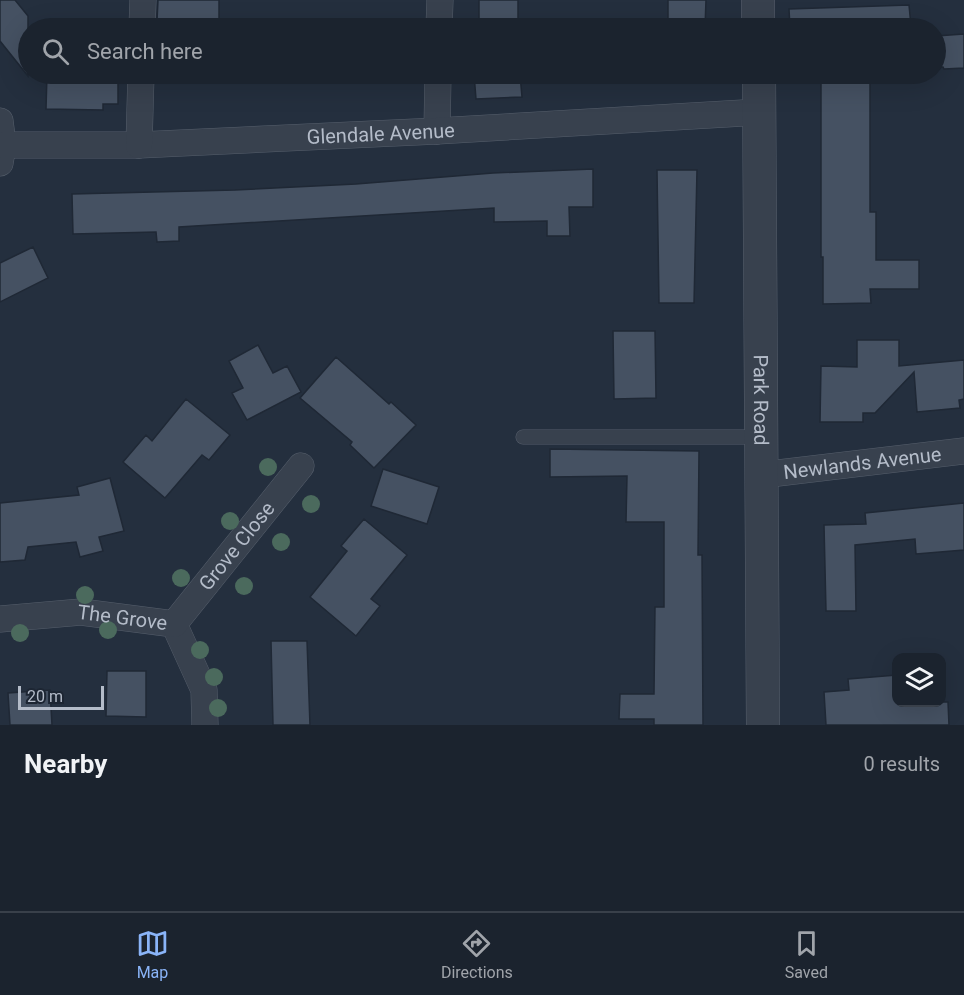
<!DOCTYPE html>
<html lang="en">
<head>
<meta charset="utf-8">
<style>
	:root { --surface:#1b232e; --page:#282f3a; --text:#f1f3f6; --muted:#a0a4aa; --line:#39404a; --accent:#8ab4f8 }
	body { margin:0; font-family:Roboto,sans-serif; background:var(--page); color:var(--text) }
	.controls { position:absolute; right:18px; bottom:18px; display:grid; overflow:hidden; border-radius:12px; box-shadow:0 6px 24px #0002 }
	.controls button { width:54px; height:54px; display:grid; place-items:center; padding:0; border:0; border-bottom:2px solid var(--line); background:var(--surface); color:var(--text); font:30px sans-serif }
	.scale { position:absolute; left:18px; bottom:15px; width:86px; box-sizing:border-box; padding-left:6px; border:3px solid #b4bcc9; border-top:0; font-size:16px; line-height:21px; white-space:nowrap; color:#b4bcc9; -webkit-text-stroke:4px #1d2633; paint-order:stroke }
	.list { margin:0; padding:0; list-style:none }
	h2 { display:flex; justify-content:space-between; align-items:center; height:78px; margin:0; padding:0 24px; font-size:26px }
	h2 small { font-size:20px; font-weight:400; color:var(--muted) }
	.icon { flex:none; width:33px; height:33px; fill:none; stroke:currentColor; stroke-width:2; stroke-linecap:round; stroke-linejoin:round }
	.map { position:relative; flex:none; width:964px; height:725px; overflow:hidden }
	.search { position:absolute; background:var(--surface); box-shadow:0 6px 24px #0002; left:18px; right:18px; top:18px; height:66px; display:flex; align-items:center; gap:15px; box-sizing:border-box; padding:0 21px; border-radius:33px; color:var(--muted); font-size:22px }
	.sheet { height:186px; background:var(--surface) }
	nav { display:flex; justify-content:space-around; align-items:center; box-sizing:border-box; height:84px; border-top:2px solid var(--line); background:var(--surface); font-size:16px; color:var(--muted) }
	nav a { display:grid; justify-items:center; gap:3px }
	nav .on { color:var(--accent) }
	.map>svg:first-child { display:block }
	.building { fill:#455162; stroke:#1f2835; stroke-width:1.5 }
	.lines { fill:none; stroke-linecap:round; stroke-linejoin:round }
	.service-casing { stroke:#565f6c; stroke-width:15 }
	.minor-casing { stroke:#565f6c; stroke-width:27 }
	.tertiary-casing { stroke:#565f6c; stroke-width:34 }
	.service { stroke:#38414e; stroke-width:14 }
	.minor { stroke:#38414e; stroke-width:26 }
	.tertiary { stroke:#38414e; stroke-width:33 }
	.tree { fill:#4b6a5d }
	.labels { text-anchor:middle; stroke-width:6; stroke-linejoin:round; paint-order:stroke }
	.street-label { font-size:20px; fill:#b4bcc9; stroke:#1d2633 }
</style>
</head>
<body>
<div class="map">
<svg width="964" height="725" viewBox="0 0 964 725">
	<rect width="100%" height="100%" fill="#242f3e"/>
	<path class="building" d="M 0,0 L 15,0 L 28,16 L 28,76 L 0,41 Z
		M 158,0 L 219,0 L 219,22 L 157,21 Z
		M 479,0 L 518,0 L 518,28 L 479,28 Z
		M 668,0 L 706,0 L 705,28 L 668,28 Z
		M 909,5 L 911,26 L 894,28 L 790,28 L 789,9 Z
		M 964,34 L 964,68 L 944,69 L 943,67 L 936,67 L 936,36 Z
		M 47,74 L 106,74 L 106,79 L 118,80 L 118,104 L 103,104 L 103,110 L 46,109 Z
		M 474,74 L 520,74 L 522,97 L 476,99 Z
		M 821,74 L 870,74 L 870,212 L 876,212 L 876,260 L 919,260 L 919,289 L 870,289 L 871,303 L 823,304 L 823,257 L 821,257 Z
		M 593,169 L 593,207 L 569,207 L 570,236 L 547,236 L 547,221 L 494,222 L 494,208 L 179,227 L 179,241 L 157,242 L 156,232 L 73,234 L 72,194 L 235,190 L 356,184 L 493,173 Z
		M 657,170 L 697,170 L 694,303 L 659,303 Z
		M 33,247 L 48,278 L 0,302 L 0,263 Z
		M 613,331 L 655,331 L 656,398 L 614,399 Z
		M 857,340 L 899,340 L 899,366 L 964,360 L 964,399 L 959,400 L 960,408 L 917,412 L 914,372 L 875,413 L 863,413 L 863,422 L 820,422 L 821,366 L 857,367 Z
		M 258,345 L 273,373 L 287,366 L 301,392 L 247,420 L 232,393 L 243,388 L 229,361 Z
		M 336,357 L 389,404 L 391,402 L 416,425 L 374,468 L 350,445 L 352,442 L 300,398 Z
		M 186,399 L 230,435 L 209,460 L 202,455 L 165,498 L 123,462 L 146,435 L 152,441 Z
		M 550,449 L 699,451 L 698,555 L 702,555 L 703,725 L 654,725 L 654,719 L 619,719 L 620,694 L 654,694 L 655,607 L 664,607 L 664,522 L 626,522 L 627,476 L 550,477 Z
		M 383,469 L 439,487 L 427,524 L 371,506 Z
		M 110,478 L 124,531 L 99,537 L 103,551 L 80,557 L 76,542 L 28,547 L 25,560 L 0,562 L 0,503 L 79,495 L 77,487 Z
		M 964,503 L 964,550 L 916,554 L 915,539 L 855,545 L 856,611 L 826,611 L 824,525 L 866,524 L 865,513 Z
		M 364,519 L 407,555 L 371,599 L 380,606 L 356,636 L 310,597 L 347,551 L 341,546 Z
		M 271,641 L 307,641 L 310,725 L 273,725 Z
		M 107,671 L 146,671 L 146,717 L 106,716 Z
		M 897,675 L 897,702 L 948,702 L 949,725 L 826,725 L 824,692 L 849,690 L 848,679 Z
		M 50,690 L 52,725 L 10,725 L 8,693 Z"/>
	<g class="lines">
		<defs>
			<path id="service" d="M 523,437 L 761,437"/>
			<g id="minor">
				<path d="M 142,28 L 143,0"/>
				<path d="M 439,28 L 440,0"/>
				<path d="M 0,121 L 3,145 L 0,163"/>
				<path d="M 437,131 L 438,74"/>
				<path id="s1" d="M 3,145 L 139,145 L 437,131 L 760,112"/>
				<path d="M 139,145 L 141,74"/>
				<path id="s2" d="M 761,475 L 964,451"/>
				<path id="s3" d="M 0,619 L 81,612 L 174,624 L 204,690 L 205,725"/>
				<path id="s4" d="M 174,624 L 301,466"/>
			</g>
			<g id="tertiary">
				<path d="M 758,0 L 758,28"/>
				<path id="s5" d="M 759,74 L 763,725"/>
			</g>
		</defs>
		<use href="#service" class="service-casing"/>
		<use href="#minor" class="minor-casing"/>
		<use href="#tertiary" class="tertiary-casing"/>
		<use href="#service" class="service"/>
		<use href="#minor" class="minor"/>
		<use href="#tertiary" class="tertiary"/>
	</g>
	<g class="tree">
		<circle cx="268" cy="467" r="9"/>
		<circle cx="311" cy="504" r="9"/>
		<circle cx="230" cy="521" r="9"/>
		<circle cx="281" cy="542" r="9"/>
		<circle cx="181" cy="578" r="9"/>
		<circle cx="244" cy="586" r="9"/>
		<circle cx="85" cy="595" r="9"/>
		<circle cx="108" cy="630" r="9"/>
		<circle cx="20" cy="633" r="9"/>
		<circle cx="200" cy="650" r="9"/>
		<circle cx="214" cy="677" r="9"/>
		<circle cx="218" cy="708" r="9"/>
	</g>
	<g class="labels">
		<g class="street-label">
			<text dy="7" stroke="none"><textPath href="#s1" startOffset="378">Glendale Avenue</textPath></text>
			<text dy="7" stroke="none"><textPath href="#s5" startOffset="326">Park Road</textPath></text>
			<text dy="7" stroke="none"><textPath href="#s2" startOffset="102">Newlands Avenue</textPath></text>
			<text dy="7" stroke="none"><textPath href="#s4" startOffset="100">Grove Close</textPath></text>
			<text dy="7" stroke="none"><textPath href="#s3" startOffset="123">The Grove</textPath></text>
		</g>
	</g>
</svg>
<div class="controls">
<button><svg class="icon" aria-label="layers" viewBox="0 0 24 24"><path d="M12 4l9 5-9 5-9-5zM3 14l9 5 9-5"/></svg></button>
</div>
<div class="scale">20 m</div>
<div class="search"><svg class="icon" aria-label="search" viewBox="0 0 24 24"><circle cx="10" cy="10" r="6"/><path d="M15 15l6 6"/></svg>Search here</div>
</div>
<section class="sheet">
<h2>Nearby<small>0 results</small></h2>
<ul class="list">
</ul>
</section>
<nav>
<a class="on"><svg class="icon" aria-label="map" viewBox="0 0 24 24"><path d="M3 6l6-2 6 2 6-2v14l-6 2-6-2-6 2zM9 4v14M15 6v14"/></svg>Map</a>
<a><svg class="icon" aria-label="directions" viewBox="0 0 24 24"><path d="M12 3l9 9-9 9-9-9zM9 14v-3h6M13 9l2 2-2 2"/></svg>Directions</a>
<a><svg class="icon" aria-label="saved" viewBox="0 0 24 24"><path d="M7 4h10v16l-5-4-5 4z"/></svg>Saved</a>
</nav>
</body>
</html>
